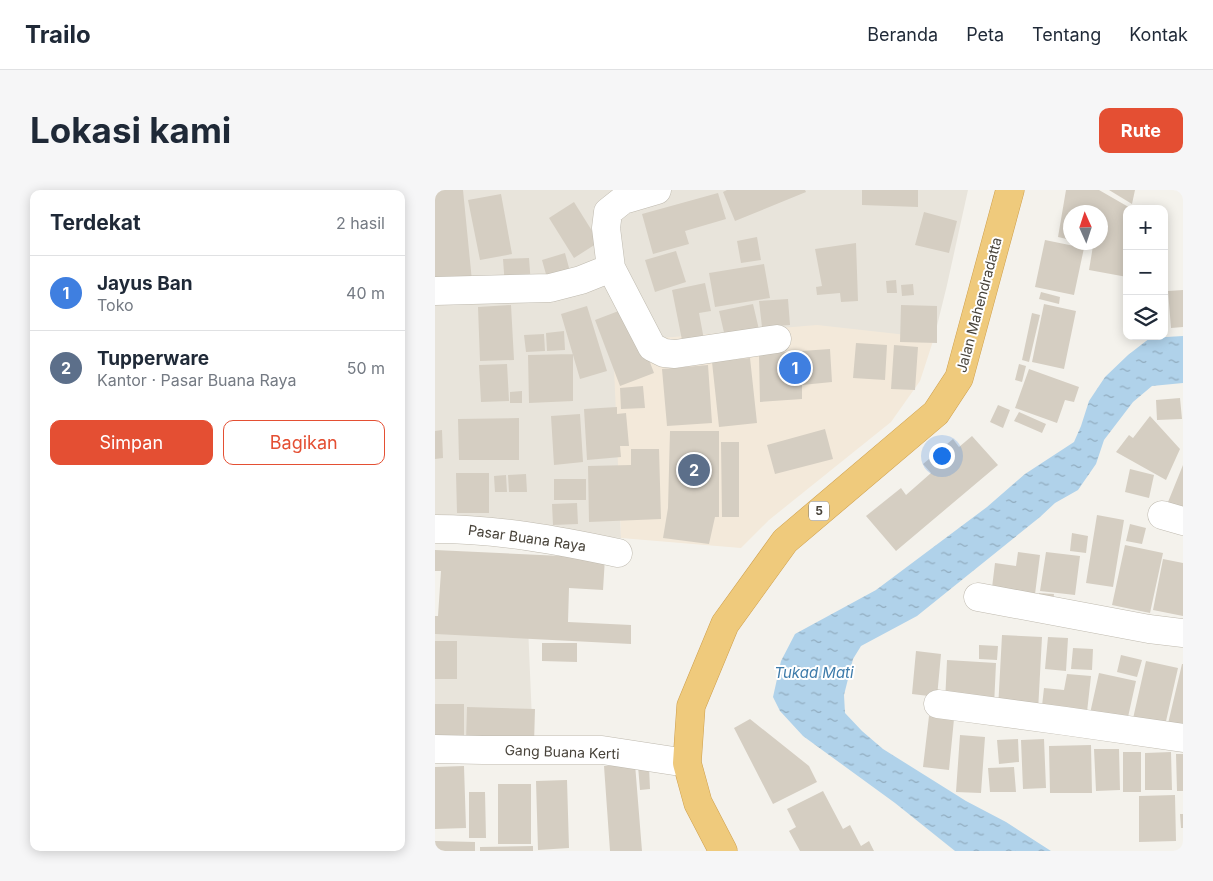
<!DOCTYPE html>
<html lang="id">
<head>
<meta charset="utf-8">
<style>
	:root { --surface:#fff; --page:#f6f6f7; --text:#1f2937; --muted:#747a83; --line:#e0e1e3; --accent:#e44f33 }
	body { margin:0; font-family:Inter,sans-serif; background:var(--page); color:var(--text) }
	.controls { position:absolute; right:15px; top:15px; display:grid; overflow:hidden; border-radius:10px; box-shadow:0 2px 12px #0003 }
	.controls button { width:45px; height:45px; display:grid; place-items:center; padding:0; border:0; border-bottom:1px solid var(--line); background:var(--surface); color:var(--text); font:25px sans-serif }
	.compass { position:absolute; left:628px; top:15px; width:45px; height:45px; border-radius:50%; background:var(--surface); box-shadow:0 2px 12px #0003; rotate:357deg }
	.you { position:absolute; left:506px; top:265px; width:18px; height:18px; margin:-12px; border:4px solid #fff; border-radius:50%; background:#1a73e8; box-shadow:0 0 0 8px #1a73e833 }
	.badge { display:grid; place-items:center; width:32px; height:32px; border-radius:50%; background:var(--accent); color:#fff; font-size:16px; font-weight:700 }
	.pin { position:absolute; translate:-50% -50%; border:2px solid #fff; box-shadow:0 1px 5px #0006 }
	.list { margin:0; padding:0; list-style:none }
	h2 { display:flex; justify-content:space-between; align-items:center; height:65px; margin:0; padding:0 20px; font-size:21px }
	h2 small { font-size:16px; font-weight:400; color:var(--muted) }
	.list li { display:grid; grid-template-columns:32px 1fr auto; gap:15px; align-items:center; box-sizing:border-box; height:75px; padding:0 20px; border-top:1px solid var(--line) }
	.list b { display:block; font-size:19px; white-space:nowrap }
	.list p { margin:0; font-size:16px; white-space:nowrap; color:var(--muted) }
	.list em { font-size:16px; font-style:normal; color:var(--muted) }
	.actions { display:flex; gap:10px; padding:15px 20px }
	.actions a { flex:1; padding:11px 0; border:1px solid var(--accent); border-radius:10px; text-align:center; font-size:18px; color:var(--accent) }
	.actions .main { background:var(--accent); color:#fff }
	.icon { flex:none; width:28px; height:28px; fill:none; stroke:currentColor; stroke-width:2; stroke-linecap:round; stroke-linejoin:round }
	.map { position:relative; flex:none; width:748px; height:661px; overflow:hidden; border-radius:10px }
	header { display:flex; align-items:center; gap:30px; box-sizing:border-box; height:70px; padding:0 25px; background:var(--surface); border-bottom:1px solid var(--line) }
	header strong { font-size:24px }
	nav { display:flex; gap:28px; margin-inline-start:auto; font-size:18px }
	.intro { display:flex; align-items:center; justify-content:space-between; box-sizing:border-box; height:120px; padding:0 30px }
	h1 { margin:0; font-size:35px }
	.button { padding:12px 22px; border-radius:10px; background:var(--accent); color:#fff; font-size:18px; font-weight:700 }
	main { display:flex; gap:30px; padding:0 30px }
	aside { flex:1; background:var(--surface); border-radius:10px; box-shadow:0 2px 12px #0003 }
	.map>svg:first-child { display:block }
	.residential { fill:#e8e4db }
	.commercial { fill:#f3e9da }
	.water { fill:url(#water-ripples) }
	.building { fill:#d5cec2 }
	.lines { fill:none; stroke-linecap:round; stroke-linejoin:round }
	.street-casing { stroke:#bfbaaf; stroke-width:29 }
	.highway-casing { stroke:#ce9f4c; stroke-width:29 }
	.street { stroke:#fff; stroke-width:28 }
	.highway { stroke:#efca7c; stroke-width:28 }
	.labels { text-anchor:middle; stroke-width:4; stroke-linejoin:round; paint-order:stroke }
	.shield { fill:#fff; stroke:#7f7b75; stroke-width:1 }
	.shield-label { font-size:12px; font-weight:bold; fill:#48433a }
	.street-label { font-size:14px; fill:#48433a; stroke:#fff }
	.water-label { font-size:15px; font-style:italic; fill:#3d7baa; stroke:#fff }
</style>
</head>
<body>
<header>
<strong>Trailo</strong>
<nav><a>Beranda</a><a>Peta</a><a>Tentang</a><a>Kontak</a></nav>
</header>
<div class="intro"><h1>Lokasi kami</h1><a class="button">Rute</a></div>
<main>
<aside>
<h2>Terdekat<small>2 hasil</small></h2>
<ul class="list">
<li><span class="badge" style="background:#3f7fe0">1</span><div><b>Jayus Ban</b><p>Toko</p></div><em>40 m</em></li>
<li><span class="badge" style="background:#5c6f8a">2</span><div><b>Tupperware</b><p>Kantor · Pasar Buana Raya</p></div><em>50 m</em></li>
</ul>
<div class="actions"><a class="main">Simpan</a><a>Bagikan</a></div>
</aside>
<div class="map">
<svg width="748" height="661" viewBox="0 0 748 661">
	<defs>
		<pattern id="water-ripples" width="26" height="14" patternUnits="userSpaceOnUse" patternTransform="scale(1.25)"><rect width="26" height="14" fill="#b0d2ea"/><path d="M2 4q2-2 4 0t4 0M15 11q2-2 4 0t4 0" fill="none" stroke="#91acbf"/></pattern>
	</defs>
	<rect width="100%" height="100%" fill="#f4f2ec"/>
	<path class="residential" d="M 0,0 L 533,0 L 512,95 L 499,148 L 179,152 L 186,348 L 0,333 Z
		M 0,430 L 93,436 L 98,554 L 0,549 Z"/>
	<path class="commercial" d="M 382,135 L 499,148 L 485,191 L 456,232 L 334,330 L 306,358 L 186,348 L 178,152 Z"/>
	<path class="water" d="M 748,146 L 748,193 L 717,196 L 698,212 L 669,250 L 661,274 L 643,300 L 620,313 L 605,327 L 482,426 L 426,456 L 418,469 L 409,505 L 410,523 L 427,541 L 448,559 L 531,611 L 571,632 L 616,661 L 520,661 L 460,613 L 368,546 L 345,521 L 338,507 L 346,471 L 360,444 L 441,400 L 552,317 L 590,284 L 639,252 L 646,236 L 654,211 L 670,187 L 693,165 L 715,148 Z"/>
	<path class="building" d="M 0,0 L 28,0 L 37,91 L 0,94 Z
		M 292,0 L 370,0 L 371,2 L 300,31 L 288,2 Z
		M 427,0 L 483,0 L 483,17 L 427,15 Z
		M 631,0 L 664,0 L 697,19 L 692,19 L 692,87 L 654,80 L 658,56 L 648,52 L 666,52 L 666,22 L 636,22 L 636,50 L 623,47 Z
		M 674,0 L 700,0 L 697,14 Z
		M 283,3 L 291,29 L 250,41 L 254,54 L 218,64 L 207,24 Z
		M 66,4 L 77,64 L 45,70 L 33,10 Z
		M 139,12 L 164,52 L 139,68 L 114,28 Z
		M 489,22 L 522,31 L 514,63 L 480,55 Z
		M 322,47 L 326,70 L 306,73 L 302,51 Z
		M 610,50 L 649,58 L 639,105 L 600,97 Z
		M 421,53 L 423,111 L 406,112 L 405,103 L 382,105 L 381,97 L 387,96 L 380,59 Z
		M 241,61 L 251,92 L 220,102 L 210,70 Z
		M 130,63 L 137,89 L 114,95 L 107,70 Z
		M 94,68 L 96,95 L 70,97 L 68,69 Z
		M 329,74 L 335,108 L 280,117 L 274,83 Z
		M 461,90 L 462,103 L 452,103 L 451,91 Z
		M 270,93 L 276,121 L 264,123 L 270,155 L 249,160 L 237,100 Z
		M 478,94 L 479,105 L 467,106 L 466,95 Z
		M 748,100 L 748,137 L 736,138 L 733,101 Z
		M 606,102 L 625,107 L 624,114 L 604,109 Z
		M 353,109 L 355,135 L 327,137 L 324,111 Z
		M 318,114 L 325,144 L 291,151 L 284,121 Z
		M 609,114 L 641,121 L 629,179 L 597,172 Z
		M 76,115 L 79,170 L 45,171 L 43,117 Z
		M 466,115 L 502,116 L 502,153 L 465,152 Z
		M 152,116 L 172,181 L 145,189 L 126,124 Z
		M 194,117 L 219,183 L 185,196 L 160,130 Z
		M 597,123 L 605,125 L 594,172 L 587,170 Z
		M 129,141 L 130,160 L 112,161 L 111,143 Z
		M 109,144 L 110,161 L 91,162 L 89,145 Z
		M 421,153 L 452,155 L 450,190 L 418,188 Z
		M 459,155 L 483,157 L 480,200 L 456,199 Z
		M 395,159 L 397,192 L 367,195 L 367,209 L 325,212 L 324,164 Z
		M 138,164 L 138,211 L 94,213 L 93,165 Z
		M 315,168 L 322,233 L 284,237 L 277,172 Z
		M 72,174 L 74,211 L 46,212 L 44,175 Z
		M 584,174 L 591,176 L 587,192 L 580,190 Z
		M 273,175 L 277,233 L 232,236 L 227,179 Z
		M 594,179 L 644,197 L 639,212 L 630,210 L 622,233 L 580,218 Z
		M 208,196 L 210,218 L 186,219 L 185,198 Z
		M 87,201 L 87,213 L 75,213 L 75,202 Z
		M 745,208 L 747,229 L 722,230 L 721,210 Z
		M 563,215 L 575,220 L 568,238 L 555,232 Z
		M 182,217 L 182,224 L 191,223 L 194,256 L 185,256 L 186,267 L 152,270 L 149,219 Z
		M 584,222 L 611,234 L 607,243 L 579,231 Z
		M 145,224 L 148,272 L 119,275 L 116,226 Z
		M 715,226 L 745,259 L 731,290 L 681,262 L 694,245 L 698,248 Z
		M 84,228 L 84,270 L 24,270 L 23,229 Z
		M 390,239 L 398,269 L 340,284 L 332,255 Z
		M 7,240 L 8,268 L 0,269 L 0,241 Z
		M 235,241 L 284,241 L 284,327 L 280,327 L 274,354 L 228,348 L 233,318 Z
		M 537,246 L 563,275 L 461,361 L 431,326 L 466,298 L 471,305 L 496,283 L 488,274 L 518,249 L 524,257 Z
		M 286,252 L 304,252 L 304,327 L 287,327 Z
		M 196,259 L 224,259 L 226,329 L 154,332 L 153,276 L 196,275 Z
		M 748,275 L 748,324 L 731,317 Z
		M 695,279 L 719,285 L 714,308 L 690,302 Z
		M 21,283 L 54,283 L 54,323 L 22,323 Z
		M 91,284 L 92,302 L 74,302 L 73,285 Z
		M 71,285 L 72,302 L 60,302 L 59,286 Z
		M 119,289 L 151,289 L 151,310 L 119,310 Z
		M 142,313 L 143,334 L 118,335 L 117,314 Z
		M 662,325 L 689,330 L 678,397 L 651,393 Z
		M 695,334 L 711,338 L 707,354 L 691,351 Z
		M 637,343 L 653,346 L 651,363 L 635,361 Z
		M 690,355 L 728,363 L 715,423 L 677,415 Z
		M 0,360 L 170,368 L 168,400 L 134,398 L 133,432 L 196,435 L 196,454 L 0,444 L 0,426 L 3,426 L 6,381 L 0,381 Z
		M 583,362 L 605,365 L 599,412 L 556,406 L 560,373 L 581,376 Z
		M 611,362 L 645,366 L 640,405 L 605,401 Z
		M 728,369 L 748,373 L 748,426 L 718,420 Z
		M 604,403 L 619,404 L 617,418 L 603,416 Z
		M 567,445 L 607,447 L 603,521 L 563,519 Z
		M 613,447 L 633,448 L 631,481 L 610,479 Z
		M 0,451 L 22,451 L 22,489 L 0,489 Z
		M 107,453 L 142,453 L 142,472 L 107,471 Z
		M 544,455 L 563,456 L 562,470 L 544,469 Z
		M 638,458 L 658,459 L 657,480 L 636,479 Z
		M 481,461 L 506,464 L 502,507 L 477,504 Z
		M 686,465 L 707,470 L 702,487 L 682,482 Z
		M 512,470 L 561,473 L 559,516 L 510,513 Z
		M 711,471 L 743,478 L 729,540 L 697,533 Z
		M 747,474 L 748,474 L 748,542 L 732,538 Z
		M 664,483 L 701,491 L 691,536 L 654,528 Z
		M 632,484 L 656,486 L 651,531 L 606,525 L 609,498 L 629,500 Z
		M 0,514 L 29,514 L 29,551 L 0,551 Z
		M 32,517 L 100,519 L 99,554 L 31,552 Z
		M 494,526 L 519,529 L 514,580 L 488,577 Z
		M 315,529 L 374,576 L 382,592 L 338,614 L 299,538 Z
		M 525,545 L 550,547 L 546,603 L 521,602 Z
		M 583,549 L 584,572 L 564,574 L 562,550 Z
		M 609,549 L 611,598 L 588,599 L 586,550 Z
		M 656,555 L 657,603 L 615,603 L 614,556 Z
		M 659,559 L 684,559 L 685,600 L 661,601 Z
		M 688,562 L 706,562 L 706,602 L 688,602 Z
		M 736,562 L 737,600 L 710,600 L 710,563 Z
		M 741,564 L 748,564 L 748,601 L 742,601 Z
		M 200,574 L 207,661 L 175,661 L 169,576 Z
		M 29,576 L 31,638 L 0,639 L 0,577 Z
		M 203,576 L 214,576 L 215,599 L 205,600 Z
		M 579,577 L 581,602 L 555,602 L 553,578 Z
		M 132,590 L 134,658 L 103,660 L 101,591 Z
		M 63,594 L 96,594 L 96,654 L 63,654 Z
		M 388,601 L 408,639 L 415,635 L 426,656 L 434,651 L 439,661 L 365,661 L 354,641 L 361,637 L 352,619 Z
		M 34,602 L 50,602 L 51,648 L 34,648 Z
		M 740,605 L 741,651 L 704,652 L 704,606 Z
		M 745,624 L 748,624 L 748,638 L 746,638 Z
		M 0,651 L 40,652 L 40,661 L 0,661 Z
		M 98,656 L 98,661 L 45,661 L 45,657 Z"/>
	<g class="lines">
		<defs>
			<path id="street" d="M 222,0 L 188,10 L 173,22 L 171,38 L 176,78 L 217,157 L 229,163 L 240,164 L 342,149
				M 0,101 L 115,98 L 146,90 L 176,78
				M 727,325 L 748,331
				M 0,339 C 62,339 122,350 183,363
				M 543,407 L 714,439 L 748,443
				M 503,514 L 630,531 L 748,548
				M 0,559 L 48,560 L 167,560 L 252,573"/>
			<path id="highway" d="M 288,661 L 263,613 L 252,573 L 256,516 L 290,434 L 350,351 L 501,223 L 524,188 L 575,0"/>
		</defs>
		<use href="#street" class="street-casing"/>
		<use href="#highway" class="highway-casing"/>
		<use href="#street" class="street"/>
		<use href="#highway" class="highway"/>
	</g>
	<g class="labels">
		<rect class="shield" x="374" y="311.5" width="20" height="19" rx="4"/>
		<g class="shield-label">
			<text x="384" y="325">5</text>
		</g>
		<g class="street-label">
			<text transform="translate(544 115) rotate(-75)" y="5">Jalan Mahendradatta</text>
			<text transform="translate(92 348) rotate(8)" y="5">Pasar Buana Raya</text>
			<text transform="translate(127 562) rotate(2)" y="5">Gang Buana Kerti</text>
		</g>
		<g class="water-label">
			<text x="379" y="488">Tukad Mati</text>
		</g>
	</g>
</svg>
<div class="controls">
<button>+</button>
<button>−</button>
<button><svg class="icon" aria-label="layers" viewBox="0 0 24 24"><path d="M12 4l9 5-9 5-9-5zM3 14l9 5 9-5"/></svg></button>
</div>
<svg class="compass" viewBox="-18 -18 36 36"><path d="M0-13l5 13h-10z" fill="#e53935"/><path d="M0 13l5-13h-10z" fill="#747a83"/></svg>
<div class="you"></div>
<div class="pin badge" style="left:360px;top:178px;background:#3f7fe0">1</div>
<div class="pin badge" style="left:259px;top:280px;background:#5c6f8a">2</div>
</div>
</main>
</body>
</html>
